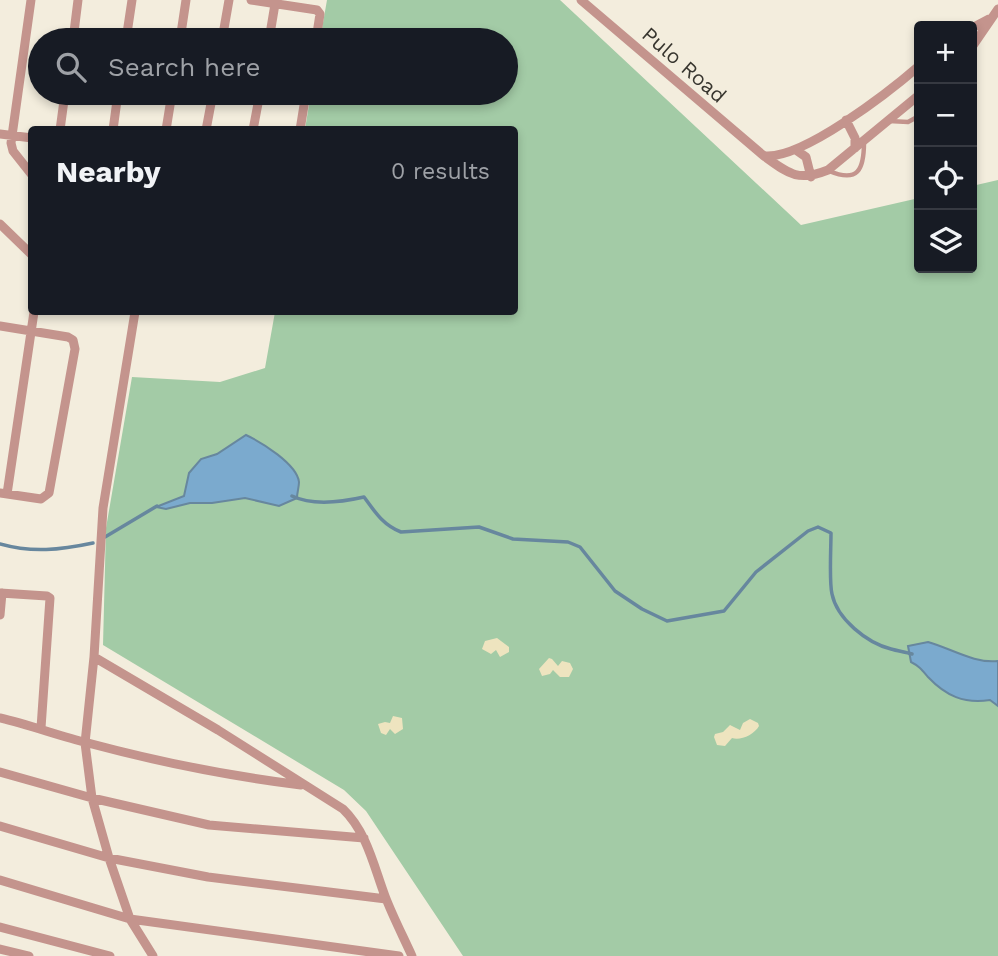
<!DOCTYPE html>
<html lang="en">
<head>
<meta charset="utf-8">
<style>
	:root { --surface:#171b24; --page:#242831; --text:#f1f3f6; --muted:#9ea1a6; --line:#363941 }
	body { margin:0; font-family:"Work Sans",sans-serif; background:var(--page); color:var(--text) }
	.controls { position:absolute; right:21px; top:21px; display:grid; overflow:hidden; border-radius:7px; box-shadow:0 4px 10px #0003 }
	.controls button { width:63px; height:63px; display:grid; place-items:center; padding:0; border:0; border-bottom:2px solid var(--line); background:var(--surface); color:var(--text); font:35px sans-serif }
	.list { margin:0; padding:0; list-style:none }
	h2 { display:flex; justify-content:space-between; align-items:center; height:91px; margin:0; padding:0 28px; font-size:30px }
	h2 small { font-size:23px; font-weight:400; color:var(--muted) }
	.icon { flex:none; width:38px; height:38px; fill:none; stroke:currentColor; stroke-width:2; stroke-linecap:round; stroke-linejoin:round }
	.map { position:relative; flex:none; width:998px; height:956px; overflow:hidden }
	.search { position:absolute; background:var(--surface); box-shadow:0 4px 10px #0003; left:28px; top:28px; width:490px; height:77px; display:flex; align-items:center; gap:18px; box-sizing:border-box; padding:0 24px; border-radius:38px; color:var(--muted); font-size:26px }
	.panel { position:absolute; background:var(--surface); box-shadow:0 4px 10px #0003; left:28px; top:126px; width:490px; height:189px; border-radius:7px }
	.map>svg:first-child { display:block }
	.green { fill:#a3cba6 }
	.sand { fill:#eee4bf }
	.water { fill:#7baace; stroke:#67879e; stroke-width:2 }
	.lines { fill:none; stroke-linecap:round; stroke-linejoin:round }
	.stream { stroke:#67879e; stroke-width:3.5 }
	.lane { stroke:#c4948d; stroke-width:4.5 }
	.street { stroke:#c4948d; stroke-width:9 }
	.labels { text-anchor:middle; stroke-width:7; stroke-linejoin:round; paint-order:stroke }
	.street-label { font-size:21px; fill:#38362f; stroke:#f3eddd }
</style>
</head>
<body>
<div class="map">
<svg width="998" height="956" viewBox="0 0 998 956">
	<rect width="100%" height="100%" fill="#f3eddd"/>
	<path class="green" d="M 327,0 L 560,0 L 801,225 L 919,198 L 919,268 L 972,268 L 972,186 L 998,180 L 998,956 L 463,956 L 366,811 L 344,790 L 103,645 L 106,528 L 132,377 L 220,382 L 265,368 L 275,312 L 514,312 L 514,130 L 305,129 L 311,93 L 506,93 L 506,40 L 320,40 Z"/>
	<path class="sand" d="M 497,638 L 509,647 L 509,652 L 500,657 L 496,650 L 491,654 L 482,649 L 485,641 Z
		M 549,658 L 552,659 L 558,666 L 562,661 L 570,663 L 573,669 L 569,677 L 560,677 L 553,670 L 550,674 L 542,676 L 539,669 Z
		M 393,716 L 402,718 L 403,729 L 395,734 L 390,729 L 386,735 L 381,733 L 378,724 L 385,722 L 390,723 Z
		M 750,719 L 758,723 L 759,726 C 754,735 740,741 732,738 L 725,746 L 717,745 L 714,737 L 715,734 L 723,732 L 730,725 L 740,730 L 743,723 Z"/>
	<path class="water" d="M 246,435 C 261,442 297,464 299,482 C 299,487 297,493 297,498 L 279,506 L 245,498 L 212,503 L 190,503 L 166,509 L 156,507 L 184,496 L 189,473 L 201,459 L 217,454 Z
		M 928,642 C 950,648 975,664 998,661 L 998,706 L 990,700 C 964,704 946,696 928,677 C 922,670 919,666 911,662 L 908,646 Z"/>
	<g class="lines">
		<path class="stream" d="M 292,496 C 313,506 342,502 364,497 C 375,512 383,525 401,532 L 479,527 L 513,539 L 568,542 L 580,547 L 615,591 L 642,609 L 667,621 L 724,611 L 756,572 L 808,531 L 818,527 L 831,533 C 831,548 829,582 832,594 C 837,619 867,643 891,649 C 898,651 905,652 912,654
			M 105,537 L 157,506
			M 0,544 C 32,553 60,550 93,543"/>
		<path class="lane" d="M 889,121 L 908,122 L 919,116
			M 829,171 C 858,183 864,170 864,142"/>
		<path class="street" d="M 31,0 L 11,143 L 13,151 L 32,175
			M 251,0 L 317,10 L 320,14 L 316,40
			M 581,0 L 764,156 C 789,174 798,182 828,170 L 919,95
			M 972,28 L 989,19
			M 73,40 L 78,0
			M 126,40 L 132,0
			M 180,40 L 186,0
			M 222,40 L 229,0
			M 269,40 L 275,4
			M 972,47 L 998,9
			M 846,120 L 855,138 L 855,148
			M 60,130 L 65,93
			M 113,130 L 118,93
			M 166,130 L 172,93
			M 206,130 L 213,93
			M 253,130 L 260,93
			M 300,130 L 306,93
			M 0,134 L 32,138
			M 796,150 L 806,157 L 811,177
			M 766,156 C 804,158 889,92 919,66
			M 0,224 L 32,255
			M 135,312 L 103,508 L 94,657 L 85,743 L 92,798 L 109,858 L 130,919 L 153,956
			M 0,326 L 68,337 L 73,340 L 75,349 L 49,493 L 41,499 L 0,493
			M 7,494 L 34,312
			M 0,593 L 47,596 L 50,598 L 41,728
			M 0,615 L 2,593
			M 94,657 L 218,730 L 343,809 C 367,832 374,867 385,896 C 393,917 403,936 412,956
			M 0,718 C 30,725 59,736 88,743 C 159,762 229,776 301,785
			M 0,772 L 92,798 L 209,825 L 364,838
			M 0,826 L 109,858 L 208,877 L 386,899
			M 0,880 L 130,919 L 399,956
			M 0,927 L 110,956
			M 0,949 L 29,956"/>
	</g>
	<g class="labels">
		<g class="street-label">
			<text transform="translate(684 65) rotate(41)" y="7">Pulo Road</text>
		</g>
	</g>
</svg>
<div class="controls">
<button>+</button>
<button>−</button>
<button><svg class="icon" aria-label="locate" viewBox="0 0 24 24"><circle cx="12" cy="12" r="6"/><path d="M12 2v4M12 18v4M2 12h4M18 12h4"/></svg></button>
<button><svg class="icon" aria-label="layers" viewBox="0 0 24 24"><path d="M12 4l9 5-9 5-9-5zM3 14l9 5 9-5"/></svg></button>
</div>
<div class="search"><svg class="icon" aria-label="search" viewBox="0 0 24 24"><circle cx="10" cy="10" r="6"/><path d="M15 15l6 6"/></svg>Search here</div>
<section class="panel">
<h2>Nearby<small>0 results</small></h2>
<ul class="list">
</ul>
</section>
</div>
</body>
</html>
